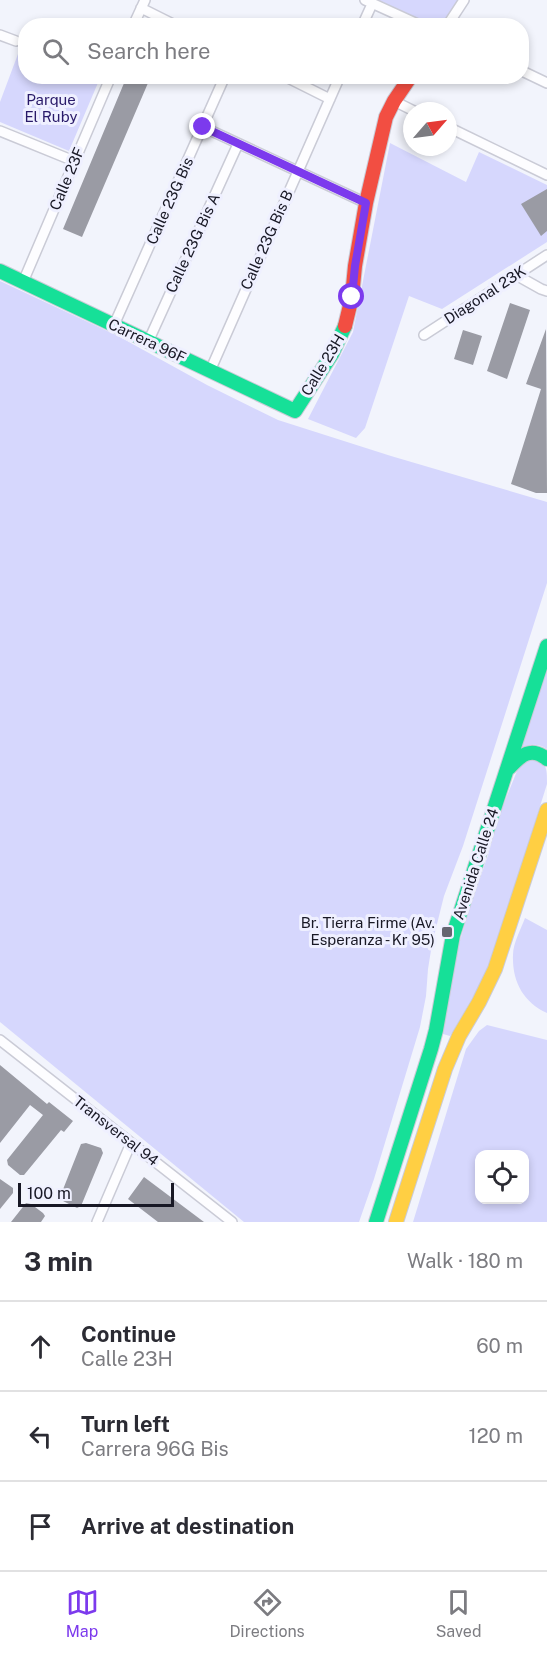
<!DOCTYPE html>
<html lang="en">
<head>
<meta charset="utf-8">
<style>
	:root { --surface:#fff; --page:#f7f7f7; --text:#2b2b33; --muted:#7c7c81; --line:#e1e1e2; --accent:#7c3aed }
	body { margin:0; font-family:"Public Sans",sans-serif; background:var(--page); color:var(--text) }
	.controls { position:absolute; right:18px; bottom:18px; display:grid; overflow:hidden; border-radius:12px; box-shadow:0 3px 9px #0003 }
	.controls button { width:54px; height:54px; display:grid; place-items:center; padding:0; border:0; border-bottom:2px solid var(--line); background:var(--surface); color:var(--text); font:30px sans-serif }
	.compass { position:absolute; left:403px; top:102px; width:54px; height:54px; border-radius:50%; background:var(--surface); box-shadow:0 3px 9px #0003; rotate:62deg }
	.scale { position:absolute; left:18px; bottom:15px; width:156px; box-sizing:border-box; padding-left:6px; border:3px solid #181825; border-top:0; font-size:16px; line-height:21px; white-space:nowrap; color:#181825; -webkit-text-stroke:4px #eff0ff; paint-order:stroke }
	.stop { position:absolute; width:18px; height:18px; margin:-14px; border:4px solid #7c3aed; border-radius:50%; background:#fff }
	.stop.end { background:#7c3aed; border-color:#fff; box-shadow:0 2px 6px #0008 }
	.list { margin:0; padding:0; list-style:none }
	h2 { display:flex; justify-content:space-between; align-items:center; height:78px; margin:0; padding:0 24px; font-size:26px }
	h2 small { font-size:20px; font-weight:400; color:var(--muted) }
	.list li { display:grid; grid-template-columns:39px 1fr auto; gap:18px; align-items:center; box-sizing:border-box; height:90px; padding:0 24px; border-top:2px solid var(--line) }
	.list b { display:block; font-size:22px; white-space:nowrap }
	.list p { margin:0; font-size:20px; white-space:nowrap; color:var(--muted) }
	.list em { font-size:20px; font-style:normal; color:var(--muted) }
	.icon { flex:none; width:33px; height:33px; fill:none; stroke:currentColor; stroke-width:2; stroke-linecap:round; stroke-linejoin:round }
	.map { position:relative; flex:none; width:547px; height:1222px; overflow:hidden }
	.search { position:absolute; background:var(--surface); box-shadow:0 3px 9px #0003; left:18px; right:18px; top:18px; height:66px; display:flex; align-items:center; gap:15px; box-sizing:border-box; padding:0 21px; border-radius:24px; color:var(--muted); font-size:22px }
	.sheet { height:348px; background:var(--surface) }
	nav { display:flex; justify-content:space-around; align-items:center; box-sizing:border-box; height:84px; border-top:2px solid var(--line); background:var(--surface); font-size:16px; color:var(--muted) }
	nav a { display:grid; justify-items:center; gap:3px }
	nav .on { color:var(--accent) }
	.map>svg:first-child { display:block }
	.green { fill:#d6d7fd; fill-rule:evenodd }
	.building { fill:#9a9ba4 }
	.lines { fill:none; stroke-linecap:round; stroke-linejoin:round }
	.street-casing { stroke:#cacbd6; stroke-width:12 }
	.fast-casing { stroke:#cacbd6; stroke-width:16 }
	.slow-casing { stroke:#cacbd6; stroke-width:16 }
	.jam-casing { stroke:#cacbd6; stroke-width:16 }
	.street { stroke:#fdfdff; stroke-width:9 }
	.fast { stroke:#16e098; stroke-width:14 }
	.slow { stroke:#ffcf43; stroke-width:14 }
	.jam { stroke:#f24e42; stroke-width:14 }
	.route { stroke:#7c3aed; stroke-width:8 }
	.poi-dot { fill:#646570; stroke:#eff0ff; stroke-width:2 }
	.labels { text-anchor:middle; stroke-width:6; stroke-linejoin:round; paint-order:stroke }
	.park-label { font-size:15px; fill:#291a69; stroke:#eff0ff }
	.street-label { font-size:15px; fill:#181825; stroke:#eff0ff }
	.poi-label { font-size:15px; fill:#181825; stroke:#eff0ff; text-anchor:end }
</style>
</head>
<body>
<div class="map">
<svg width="547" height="1222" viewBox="0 0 547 1222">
	<rect width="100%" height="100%" fill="#f2f4fc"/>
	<path class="green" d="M 378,0 L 458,0 L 441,25 L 433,26 Z
		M 21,46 L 25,48 L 26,76 L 97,76 L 100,78 L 69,151 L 0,122 L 0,102 Z
		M 390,143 L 466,182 L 479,152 L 547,185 L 547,242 L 442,309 L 409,296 L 365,428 L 356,438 L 308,419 L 353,332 Z
		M 0,281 L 118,336 L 207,385 L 278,420 L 391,456 L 547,502 L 547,583 L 463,846 L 444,896 L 432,944 L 428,969 L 426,996 L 420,1027 L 374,1179 L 359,1222 L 244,1222 L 0,1022 Z
		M 547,665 L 547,749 C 538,743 529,744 520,748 Z
		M 530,758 C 547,762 547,767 547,784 L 494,953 L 481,983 L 450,1036 L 443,1034 L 450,983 L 456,954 L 469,910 L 488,855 L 500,813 L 517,771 L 523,762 Z
		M 525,918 L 547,930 L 547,1013 C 523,1002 512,981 513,955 C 513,943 521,929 525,918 Z
		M 487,1025 L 547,1040 L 547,1222 L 413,1222 L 466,1049 L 479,1031 ZM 480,1154 L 524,1154 L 524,1200 L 480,1200 Z"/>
	<path class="building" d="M 127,76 L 151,76 L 82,237 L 63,229 Z
		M 547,189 L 547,231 L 541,236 L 521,204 Z
		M 510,303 L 530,310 L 507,379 L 487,371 Z
		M 546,329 L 547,493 L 536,493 L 511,484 L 541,389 L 526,384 Z
		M 463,330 L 482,336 L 473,365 L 454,359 Z
		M 0,1065 L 47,1104 L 49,1102 L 73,1121 L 64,1132 L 61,1130 L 24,1175 L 20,1175 L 8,1165 L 7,1160 L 43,1115 L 30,1105 L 0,1143 Z
		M 86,1143 L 101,1148 L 103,1153 L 81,1206 L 77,1208 L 63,1201 L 60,1197 L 81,1144 Z
		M 144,1177 L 204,1222 L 158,1222 L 128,1199 Z
		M 0,1179 L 13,1188 L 13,1193 L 0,1209 Z
		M 26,1203 L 31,1204 L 43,1213 L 45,1216 L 41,1222 L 11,1222 Z"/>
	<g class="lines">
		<defs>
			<path id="street" d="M 365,0 L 422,26
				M 141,8 L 177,26
				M 133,26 L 145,0
				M 362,26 L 372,4
				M 447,26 L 464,0
				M 0,35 L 16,41
				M 522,71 L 547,83
				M 284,76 L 330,99
				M 394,101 L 414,111
				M 203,127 L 366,203
				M 448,127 L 547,175
				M 0,131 L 74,161
				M 516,275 L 541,289 L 547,291
				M 23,282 L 111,76
				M 114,325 L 225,76
				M 424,335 L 547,255
				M 148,342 L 238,144
				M 210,371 L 340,76
				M 0,1040 L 232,1222
				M 97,1222 L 131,1143"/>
			<path id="fast" d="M 0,271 L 295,411 L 332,354 L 345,326
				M 509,768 C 521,755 531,746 547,759
				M 376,1222 L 431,1049 L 436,1030 L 453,935 L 547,646"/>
			<path id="slow" d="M 396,1222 L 445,1069 L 459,1036 L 479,1002 L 495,969 L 547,810"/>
			<path id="jam" d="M 345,326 L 352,297 L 355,266 L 366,203 L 386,117 L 394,101 L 411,76"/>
		</defs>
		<use href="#street" class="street-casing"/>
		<use href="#fast" class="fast-casing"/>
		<use href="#slow" class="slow-casing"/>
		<use href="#jam" class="jam-casing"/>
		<use href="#street" class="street"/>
		<use href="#fast" class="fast"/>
		<use href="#slow" class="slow"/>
		<use href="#jam" class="jam"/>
	</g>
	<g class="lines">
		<path class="route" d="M 203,127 L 366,203 L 355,266 L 352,297"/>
	</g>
	<rect class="poi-dot" x="441" y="926" width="12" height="12" rx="3"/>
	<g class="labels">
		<g class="park-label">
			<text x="51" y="105">Parque<tspan x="51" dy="17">El Ruby</tspan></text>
		</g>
		<g class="street-label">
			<text transform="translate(67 179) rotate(-67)" y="5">Calle 23F</text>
			<text transform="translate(170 201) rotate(-66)" y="5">Calle 23G Bis</text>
			<text transform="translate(267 240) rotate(-66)" y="5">Calle 23G Bis B</text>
			<text transform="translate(193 243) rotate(-65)" y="5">Calle 23G Bis A</text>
			<text transform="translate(485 295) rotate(-33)" y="5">Diagonal 23K</text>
			<text transform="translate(147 341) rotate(25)" y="5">Carrera 96F</text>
			<text transform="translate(323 365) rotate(-59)" y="5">Calle 23H</text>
			<text transform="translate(476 864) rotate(-72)" y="5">Avenida Calle 24</text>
			<text transform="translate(116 1131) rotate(38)" y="5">Transversal 94</text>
		</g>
		<g class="poi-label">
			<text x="435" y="928">Br. Tierra Firme (Av.<tspan x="435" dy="17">Esperanza - Kr 95)</tspan></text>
		</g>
	</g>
</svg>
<div class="controls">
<button><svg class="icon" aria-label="locate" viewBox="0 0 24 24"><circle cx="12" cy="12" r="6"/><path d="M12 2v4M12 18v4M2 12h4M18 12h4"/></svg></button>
</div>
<svg class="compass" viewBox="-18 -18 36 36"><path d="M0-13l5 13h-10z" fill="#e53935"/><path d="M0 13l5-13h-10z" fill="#7c7c81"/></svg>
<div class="scale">100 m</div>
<div class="stop" style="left:352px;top:297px"></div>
<div class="stop end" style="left:203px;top:127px"></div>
<div class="search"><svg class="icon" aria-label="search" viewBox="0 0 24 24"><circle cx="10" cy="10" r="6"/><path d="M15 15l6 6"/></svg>Search here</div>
</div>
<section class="sheet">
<h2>3 min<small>Walk · 180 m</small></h2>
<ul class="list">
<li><svg class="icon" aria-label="ahead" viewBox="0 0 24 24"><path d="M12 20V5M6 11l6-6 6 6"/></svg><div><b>Continue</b><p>Calle 23H</p></div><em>60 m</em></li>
<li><svg class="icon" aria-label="left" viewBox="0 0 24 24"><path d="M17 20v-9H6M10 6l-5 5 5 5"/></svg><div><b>Turn left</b><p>Carrera 96G Bis</p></div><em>120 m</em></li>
<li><svg class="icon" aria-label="arrive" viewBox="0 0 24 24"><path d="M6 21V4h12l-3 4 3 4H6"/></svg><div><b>Arrive at destination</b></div></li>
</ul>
</section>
<nav>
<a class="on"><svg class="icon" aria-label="map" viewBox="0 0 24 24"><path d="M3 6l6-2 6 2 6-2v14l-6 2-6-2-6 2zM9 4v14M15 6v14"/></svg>Map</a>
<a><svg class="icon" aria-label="directions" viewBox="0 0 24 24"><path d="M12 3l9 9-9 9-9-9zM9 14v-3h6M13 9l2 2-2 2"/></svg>Directions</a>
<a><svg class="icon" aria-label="saved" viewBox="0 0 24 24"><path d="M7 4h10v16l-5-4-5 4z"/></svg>Saved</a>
</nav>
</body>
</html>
